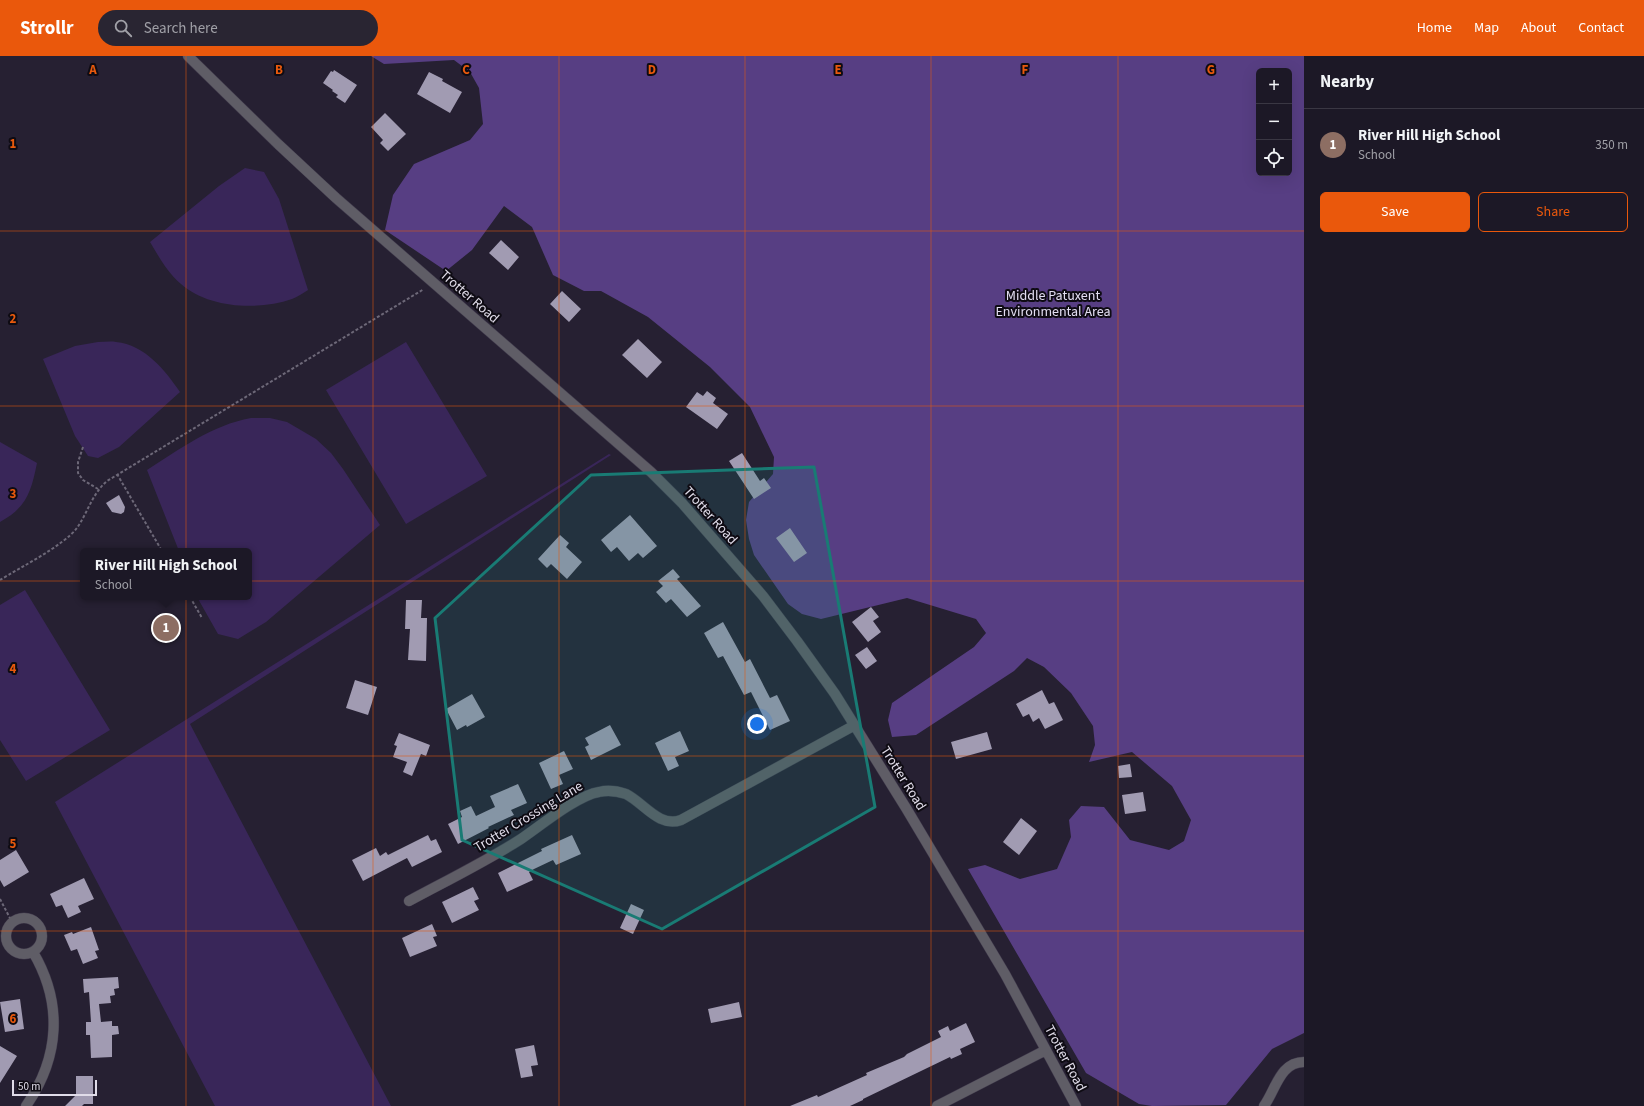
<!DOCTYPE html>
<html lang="en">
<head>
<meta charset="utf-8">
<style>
	:root { --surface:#1c1826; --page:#292532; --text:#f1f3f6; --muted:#a0a0a7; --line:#3a3743; --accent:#ea580c }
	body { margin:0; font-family:"Source Sans 3",sans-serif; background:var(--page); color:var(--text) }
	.controls { position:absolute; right:12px; top:12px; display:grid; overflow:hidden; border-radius:6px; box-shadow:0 4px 16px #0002 }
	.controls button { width:36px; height:36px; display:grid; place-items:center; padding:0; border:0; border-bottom:1px solid var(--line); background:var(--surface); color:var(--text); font:20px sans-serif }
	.scale { position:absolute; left:12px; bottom:10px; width:85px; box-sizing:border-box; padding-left:4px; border:2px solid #e0dce9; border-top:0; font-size:11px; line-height:14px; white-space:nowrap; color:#e0dce9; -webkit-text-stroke:3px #0e0b13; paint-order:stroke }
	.you { position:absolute; left:757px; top:668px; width:14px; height:14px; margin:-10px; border:3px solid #fff; border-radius:50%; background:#1a73e8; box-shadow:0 0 0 6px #1a73e833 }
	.badge { display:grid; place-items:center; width:26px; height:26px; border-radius:50%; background:var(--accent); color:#fff; font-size:13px; font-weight:700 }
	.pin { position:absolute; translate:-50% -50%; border:2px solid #fff; box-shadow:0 1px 4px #0006 }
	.popup { position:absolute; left:80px; top:492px; width:172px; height:52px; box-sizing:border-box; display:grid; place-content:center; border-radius:6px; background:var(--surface); filter:drop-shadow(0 1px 3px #0005); font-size:13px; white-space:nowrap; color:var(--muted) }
	.popup b { font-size:15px; color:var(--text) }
	.popup::after { content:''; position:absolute; left:50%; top:100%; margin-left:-8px; border:8px solid transparent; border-top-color:var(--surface) }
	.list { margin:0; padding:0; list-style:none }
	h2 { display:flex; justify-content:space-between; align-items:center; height:52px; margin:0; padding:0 16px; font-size:17px }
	h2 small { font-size:13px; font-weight:400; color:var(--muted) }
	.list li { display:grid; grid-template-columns:26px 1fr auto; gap:12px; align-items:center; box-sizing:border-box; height:72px; padding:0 16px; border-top:1px solid var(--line) }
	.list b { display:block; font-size:15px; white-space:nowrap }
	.list p { margin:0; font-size:13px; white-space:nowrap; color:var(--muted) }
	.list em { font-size:13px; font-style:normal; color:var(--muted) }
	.actions { display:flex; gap:8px; padding:12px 16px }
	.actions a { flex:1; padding:9px 0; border:1px solid var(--accent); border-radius:6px; text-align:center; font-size:14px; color:var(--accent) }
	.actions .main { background:var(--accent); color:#fff }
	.icon { flex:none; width:22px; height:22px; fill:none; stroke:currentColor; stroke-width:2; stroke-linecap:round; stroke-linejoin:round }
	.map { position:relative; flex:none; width:1304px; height:1050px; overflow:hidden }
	header { display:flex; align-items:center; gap:24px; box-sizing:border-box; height:56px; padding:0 20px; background:var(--accent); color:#fff }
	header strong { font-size:19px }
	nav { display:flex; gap:22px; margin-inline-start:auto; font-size:14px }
	.search { width:280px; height:36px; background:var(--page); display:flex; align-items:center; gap:10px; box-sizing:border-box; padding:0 14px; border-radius:22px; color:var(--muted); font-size:15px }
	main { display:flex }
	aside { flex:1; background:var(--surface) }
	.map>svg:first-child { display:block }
	.green { fill:#392659 }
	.forest { fill:#573e83; fill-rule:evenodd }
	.building { fill:#a19bb2 }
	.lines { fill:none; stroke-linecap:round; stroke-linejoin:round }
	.minor-casing { stroke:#403a4c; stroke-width:11 }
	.path { stroke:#6d6878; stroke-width:2; stroke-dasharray:3 2; stroke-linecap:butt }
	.minor { stroke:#5f5d66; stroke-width:10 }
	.marked { fill:#197b74; fill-opacity:0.2; stroke:#197b74; stroke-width:3; stroke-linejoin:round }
	.grid { fill:none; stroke:#e8590c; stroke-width:1; stroke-opacity:0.55 }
	.labels { text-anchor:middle; stroke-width:4; stroke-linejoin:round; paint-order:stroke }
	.park-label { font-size:14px; fill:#e3def2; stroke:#0e0b13 }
	.street-label { font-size:14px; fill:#e0dce9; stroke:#0e0b13 }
	.grid-label { font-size:13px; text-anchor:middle; font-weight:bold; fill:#e8590c; stroke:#0e0b13; stroke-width:4; stroke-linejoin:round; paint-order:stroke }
</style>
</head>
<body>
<header>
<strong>Strollr</strong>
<div class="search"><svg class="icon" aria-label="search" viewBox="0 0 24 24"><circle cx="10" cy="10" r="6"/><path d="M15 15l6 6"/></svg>Search here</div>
<nav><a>Home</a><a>Map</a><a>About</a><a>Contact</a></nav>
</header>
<main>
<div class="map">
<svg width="1304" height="1050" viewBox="0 0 1304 1050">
	<rect width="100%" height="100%" fill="#262032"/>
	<path class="green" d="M 245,112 L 264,116 L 279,143 L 308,234 C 303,237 297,241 292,243 C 258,255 208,252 181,228 C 167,216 159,201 150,186 L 219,130 Z
		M 98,286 C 104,286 111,285 116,286 C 145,289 165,314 180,336 L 119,391 L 98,402 L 88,400 L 75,380 L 43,303 L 75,290 Z
		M 406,286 L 487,420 L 406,468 L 326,334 Z
		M 251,362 L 270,362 L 287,366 L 316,383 L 331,397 L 343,413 L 380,469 L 266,566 L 238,583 L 218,578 L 197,541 L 249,541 L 249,495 L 179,495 L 147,414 C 180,393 212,369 251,362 Z
		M 0,386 L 37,407 C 31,436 27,451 0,466 Z
		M 609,398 L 611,399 L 190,668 L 391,1050 L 215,1050 L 55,746 Z
		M 25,534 L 110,674 L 26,725 L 0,684 L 0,549 Z"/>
	<path class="forest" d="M 371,0 L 1304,0 L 1304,977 L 1272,993 L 1226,1049 L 1152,1050 L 1139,1048 L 1086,1017 L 968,813 L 985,809 L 1020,823 L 1057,813 L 1071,781 L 1069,764 L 1081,750 L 1104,751 L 1130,784 L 1169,794 L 1184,785 L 1191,764 L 1172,730 L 1132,696 L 1089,706 L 1095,689 L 1093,670 L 1071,637 L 1044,611 L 1027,602 L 1014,615 L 916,679 L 892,681 L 888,664 L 892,647 L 974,591 L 986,577 L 976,563 L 907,542 L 821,563 L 802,558 L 788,548 L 754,499 L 749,483 L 746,464 L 749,446 L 773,418 L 774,401 L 750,351 L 710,311 L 648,261 L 601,235 L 584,235 L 553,219 L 532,171 L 504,150 L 472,194 L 446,215 L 385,174 L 393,139 L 414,108 L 470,84 L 483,68 L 479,32 L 470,16 L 454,4 L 384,8 ZM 1259,15 L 1289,15 L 1289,117 L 1259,117 Z"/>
	<path class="building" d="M 334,14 L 357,29 L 345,47 L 336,41 L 338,39 L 332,35 L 333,34 L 323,27 L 331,15 L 333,16 Z
		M 429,16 L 443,23 L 442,25 L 462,36 L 450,57 L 417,38 Z
		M 385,57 L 406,78 L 388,95 L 380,87 L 383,84 L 371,71 Z
		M 501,184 L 519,201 L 508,214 L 489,197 Z
		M 562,235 L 581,253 L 569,266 L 550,248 Z
		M 638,283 L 662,306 L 647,322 L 622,299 Z
		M 707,335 L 716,342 L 713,347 L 728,358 L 717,373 L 686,351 L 697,336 L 703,340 Z
		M 742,397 L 760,425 L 764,422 L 771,432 L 754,443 L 729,405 Z
		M 119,439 L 125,451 L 124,456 L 121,458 L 112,456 L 106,447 Z
		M 630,459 L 657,490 L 643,502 L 638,497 L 629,505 L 617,491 L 611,496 L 601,484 Z
		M 790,472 L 807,497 L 794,506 L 776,482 Z
		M 560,479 L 569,487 L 566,491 L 582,506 L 567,523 L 551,508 L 547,512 L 538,503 Z
		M 673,513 L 680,521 L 677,523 L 701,550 L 687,561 L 671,543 L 666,547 L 656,536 L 663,530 L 658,525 Z
		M 406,544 L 422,544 L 421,562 L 427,562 L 426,605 L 408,604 L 410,573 L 405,573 Z
		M 871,551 L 879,561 L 873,565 L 881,576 L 868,586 L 852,566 Z
		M 723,566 L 745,606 L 750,603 L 770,642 L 777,639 L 790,665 L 770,674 L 751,636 L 744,639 L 723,600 L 718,602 L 704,577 Z
		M 867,591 L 877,605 L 866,613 L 855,599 Z
		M 355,624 L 377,631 L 368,659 L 346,652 Z
		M 1042,634 L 1049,648 L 1054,646 L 1063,664 L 1045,673 L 1039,662 L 1033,666 L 1029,658 L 1023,661 L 1016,648 Z
		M 472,638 L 485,661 L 467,671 L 466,669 L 457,674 L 446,653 Z
		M 610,669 L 621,689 L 591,704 L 585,691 L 589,689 L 585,682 Z
		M 680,675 L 689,695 L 675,701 L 679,710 L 668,715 L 655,687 Z
		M 987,676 L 992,693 L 956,703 L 951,686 Z
		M 399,677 L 430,689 L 426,700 L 421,698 L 412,720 L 403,716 L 407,706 L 393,701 L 397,690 L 394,689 Z
		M 564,695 L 573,713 L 559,719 L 563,728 L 551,733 L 539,707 Z
		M 1130,708 L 1132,721 L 1119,722 L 1118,710 Z
		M 518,728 L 527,747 L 511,754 L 514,759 L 488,771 L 489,772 L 458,788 L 448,768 L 462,761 L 460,755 L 471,750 L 476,760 L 495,751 L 490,740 Z
		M 1143,736 L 1146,755 L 1125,758 L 1122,739 Z
		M 1021,762 L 1037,775 L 1019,799 L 1003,786 Z
		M 428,779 L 431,785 L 436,783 L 442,796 L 412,811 L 407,802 L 363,825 L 352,804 L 376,792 L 380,800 L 386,796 L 388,799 Z
		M 572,779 L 581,798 L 556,809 L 553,804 L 534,813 L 529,816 L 533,824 L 507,836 L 498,817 L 542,795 L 541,793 Z
		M 16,794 L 29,816 L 4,831 L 0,824 L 0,804 Z
		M 84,822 L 94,843 L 78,850 L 81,856 L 68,862 L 62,849 L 56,851 L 50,838 Z
		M 473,831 L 479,843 L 474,845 L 479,854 L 452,867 L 442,846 Z
		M 631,848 L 644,854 L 633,878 L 620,872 Z
		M 432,868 L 437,880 L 433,881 L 437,890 L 410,901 L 402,882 Z
		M 91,871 L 99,894 L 95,895 L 98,902 L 83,908 L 77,893 L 71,895 L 64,879 L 72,876 L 73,878 Z
		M 118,921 L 119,932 L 114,933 L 115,939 L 110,940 L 111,947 L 99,948 L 101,966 L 112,965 L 112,970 L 118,970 L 119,978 L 112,979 L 112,1001 L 91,1002 L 90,979 L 86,979 L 86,966 L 91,966 L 89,936 L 84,937 L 83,923 Z
		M 20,943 L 24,973 L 5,976 L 0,946 Z
		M 739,946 L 742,961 L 711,967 L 708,953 Z
		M 966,967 L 975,986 L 960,993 L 962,998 L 951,1003 L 950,1001 L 863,1043 L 863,1044 L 850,1050 L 790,1050 L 817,1039 L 818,1041 L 867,1019 L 866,1017 L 904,1001 L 907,998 L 941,981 L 938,975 L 948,970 L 950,975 Z
		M 534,989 L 538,1009 L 531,1010 L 533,1020 L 521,1022 L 515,993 Z
		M 0,990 L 17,1000 L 0,1027 Z
		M 76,1020 L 93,1020 L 93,1048 L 84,1048 L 82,1050 L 65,1050 L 76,1039 Z"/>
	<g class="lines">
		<defs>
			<path id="minor" d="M 188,0 L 278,88 L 336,142 L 651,416 L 682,447 L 763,540 L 797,585 L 835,638 L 906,752 L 1005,918 L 1076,1050
				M 409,845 C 446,825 485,806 521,783 C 540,770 578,739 599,736 C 607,734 617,735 626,738 C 644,747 659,772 681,764 L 855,669
				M6 880a18 18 0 1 1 36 0a18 18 0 1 1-36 0Z
				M 26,1050 C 60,1001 63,947 33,896
				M 937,1050 L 1046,994
				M 1264,1050 C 1276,1033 1280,1006 1304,1006"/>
		</defs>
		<use href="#minor" class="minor-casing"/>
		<path class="path" d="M 83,391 L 78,406 L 78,417 L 83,424 L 98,433
			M 117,418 L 162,495
			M 0,524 C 21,511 63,490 77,472 C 88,456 92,438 107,425 L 424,233
			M 190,541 L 202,562
			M 0,843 L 12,866"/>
		<use href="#minor" class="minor"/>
	</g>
	<path class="marked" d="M 814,411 L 875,751 L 662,873 L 462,784 L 435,562 L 591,419 Z"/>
	<path class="grid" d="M 186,0 L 186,1050M 373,0 L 373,1050M 559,0 L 559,1050M 745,0 L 745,1050M 931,0 L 931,1050M 1118,0 L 1118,1050M 0,175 L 1304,175M 0,350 L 1304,350M 0,525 L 1304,525M 0,700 L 1304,700M 0,875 L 1304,875"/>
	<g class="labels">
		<g class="park-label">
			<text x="1053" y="244">Middle Patuxent<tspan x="1053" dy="16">Environmental Area</tspan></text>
		</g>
		<g class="street-label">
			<text transform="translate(470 240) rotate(41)" y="5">Trotter Road</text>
			<text transform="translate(711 459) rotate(48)" y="5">Trotter Road</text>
			<text transform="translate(904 722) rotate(58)" y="5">Trotter Road</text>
			<text transform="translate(528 760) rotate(-31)" y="5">Trotter Crossing Lane</text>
			<text transform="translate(1066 1002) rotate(62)" y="5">Trotter Road</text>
		</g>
	</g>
	<g class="grid-label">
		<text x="93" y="18">A</text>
		<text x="279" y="18">B</text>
		<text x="466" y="18">C</text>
		<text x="652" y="18">D</text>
		<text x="838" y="18">E</text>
		<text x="1025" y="18">F</text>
		<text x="1211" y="18">G</text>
		<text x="13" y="92">1</text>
		<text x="13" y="267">2</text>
		<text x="13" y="442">3</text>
		<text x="13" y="617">4</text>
		<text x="13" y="792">5</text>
		<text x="13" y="967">6</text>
	</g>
</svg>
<div class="controls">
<button>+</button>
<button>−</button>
<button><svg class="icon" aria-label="locate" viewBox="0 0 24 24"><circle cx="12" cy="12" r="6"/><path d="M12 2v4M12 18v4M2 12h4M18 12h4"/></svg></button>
</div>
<div class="scale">50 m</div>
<div class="you"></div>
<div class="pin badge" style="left:166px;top:572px;background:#8d6e63">1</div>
<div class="popup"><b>River Hill High School</b>School</div>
</div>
<aside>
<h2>Nearby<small></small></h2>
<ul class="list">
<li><span class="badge" style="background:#8d6e63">1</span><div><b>River Hill High School</b><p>School</p></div><em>350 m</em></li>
</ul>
<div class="actions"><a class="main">Save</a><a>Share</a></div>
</aside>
</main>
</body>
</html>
